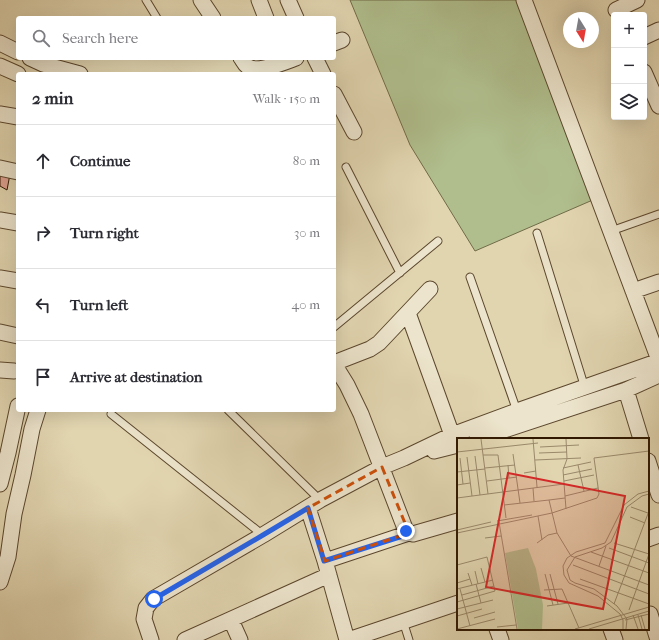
<!DOCTYPE html>
<html lang="en">
<head>
<meta charset="utf-8">
<style>
	:root { --surface:#fff; --page:#f2f2f3; --text:#2b2b33; --muted:#7c7c81; --line:#e1e1e2 }
	body { margin:0; font-family:"IM FELL French Canon",serif; background:var(--page); color:var(--text) }
	.controls { position:absolute; right:12px; top:12px; display:grid; overflow:hidden; border-radius:4px; box-shadow:0 4px 16px #0002 }
	.controls button { width:36px; height:36px; display:grid; place-items:center; padding:0; border:0; border-bottom:1px solid var(--line); background:var(--surface); color:var(--text); font:20px sans-serif }
	.compass { position:absolute; left:563px; top:12px; width:36px; height:36px; border-radius:50%; background:var(--surface); box-shadow:0 4px 16px #0002; rotate:169deg }
	.stop { position:absolute; width:12px; height:12px; margin:-9px; border:3px solid #2563eb; border-radius:50%; background:#fff }
	.stop.end { background:#2563eb; border-color:#fff; box-shadow:0 1px 4px #0008 }
	.list { margin:0; padding:0; list-style:none }
	h2 { display:flex; justify-content:space-between; align-items:center; height:52px; margin:0; padding:0 16px; font-size:17px }
	h2 small { font-size:13px; font-weight:400; color:var(--muted) }
	.list li { display:grid; grid-template-columns:26px 1fr auto; gap:12px; align-items:center; box-sizing:border-box; height:72px; padding:0 16px; border-top:1px solid var(--line) }
	.list b { display:block; font-size:15px; white-space:nowrap }
	.list em { font-size:13px; font-style:normal; color:var(--muted) }
	.icon { flex:none; width:22px; height:22px; fill:none; stroke:currentColor; stroke-width:2; stroke-linecap:round; stroke-linejoin:round }
	.map { position:relative; flex:none; width:659px; height:640px; overflow:hidden }
	.search { position:absolute; background:var(--surface); box-shadow:0 4px 16px #0002; left:16px; top:16px; width:320px; height:44px; display:flex; align-items:center; gap:10px; box-sizing:border-box; padding:0 14px; border-radius:4px; color:var(--muted); font-size:15px }
	.panel { position:absolute; background:var(--surface); box-shadow:0 4px 16px #0002; left:16px; top:72px; width:320px; height:340px; border-radius:4px }
	.map>svg:first-child { display:block }
	.green { fill:#b0be8d; stroke:#706b47 }
	.building { fill:#e0a393; stroke:#301801 }
	.lines { fill:none; stroke-linecap:round; stroke-linejoin:round }
	.service-casing { stroke:#5c472d; stroke-width:9 }
	.minor-casing { stroke:#5c472d; stroke-width:17 }
	.service { stroke:#ece4cc; stroke-width:7 }
	.minor { stroke:#ece4cc; stroke-width:15 }
	.route { stroke:#2563eb; stroke-width:5 }
	.marked { fill:none; stroke:#cc4f0a; stroke-width:3; stroke-dasharray:8 5; stroke-linejoin:round }
	.inset-road { fill:none; stroke:#9a896a; stroke-width:1 }
	.view { fill:#d62828; fill-opacity:0.15; stroke:#d62828; stroke-width:2 }
	.inset-edge { fill:none; stroke:#301801; stroke-width:2 }
</style>
</head>
<body>
<div class="map">
<svg width="659" height="640" viewBox="0 0 659 640">
	<rect width="100%" height="100%" fill="#e1d5b0"/>
	<filter id="stains"><feTurbulence type="fractalNoise" baseFrequency=".005" numOctaves="4"/><feColorMatrix values="0 0 0 0 .2 0 0 0 0 .09 0 0 0 0 .02 0 0 0 .5 -.17"/></filter>
	<radialGradient id="worn" r=".72"><stop offset=".6" stop-color="#630" stop-opacity="0"/><stop offset="1" stop-color="#630" stop-opacity=".3"/></radialGradient>
	<path class="green" d="M 350,0 L 519,0 L 595,199 L 475,251 L 410,145 Z"/>
	<path class="building" d="M 0,172 L 10,174 L 7,190 L 0,186 Z"/>
	<g class="lines">
		<defs>
			<path id="service" d="M 146,0 L 157,18
				M 346,167 L 400,273
				M 611,231 L 659,214
				M 537,233 L 585,388
				M 470,277 L 517,411
				M 334,327 L 438,241
				M 228,410 L 320,500
				M 111,414 L 263,535
				M 403,621 L 409,640"/>
			<path id="minor" d="M 201,0 L 213,18
				M 259,0 L 266,18
				M 288,0 L 296,18
				M 524,0 L 659,360
				M 616,10 L 637,0
				M 644,37 L 659,30
				M 0,43 L 18,52
				M 334,43 L 342,40
				M 30,58 L 43,64 L 80,74
				M 241,58 C 243,60 244,64 247,66 C 257,74 285,62 296,58
				M 315,58 L 323,74
				M 0,66 L 18,74
				M 644,72 L 659,106
				M 334,94 L 354,132
				M 0,114 L 18,117
				M 0,168 L 18,172
				M 0,220 L 18,223
				M 0,278 L 18,281
				M 633,291 L 659,282
				M 408,313 L 452,435
				M 0,332 L 18,336
				M 334,363 L 370,349 L 379,343 L 430,289
				M 334,364 L 347,385 L 361,414 L 406,531 L 409,533 L 413,534 L 458,521
				M 0,370 L 14,371
				M 626,390 L 641,439
				M 477,439 L 626,390 L 659,375
				M 434,451 L 458,445
				M 648,461 L 659,495
				M 0,484 L 8,453 L 18,406
				M 308,508 L 325,561 L 347,640
				M 648,539 L 659,535
				M 325,561 L 409,533
				M 0,582 L 8,557 L 14,514 L 23,475 L 32,429 L 38,410
				M 650,614 L 658,640
				M 231,620 L 240,640
				M 497,629 L 501,640
				M 611,629 L 615,640
				M 151,640 L 144,619 L 146,608 L 153,599 L 263,535 L 320,500 L 382,467 L 404,458 L 452,435 L 517,411 L 659,361
				M 185,640 L 329,575
				M 348,640 L 458,603"/>
		</defs>
		<use href="#service" class="service-casing"/>
		<use href="#minor" class="minor-casing"/>
		<use href="#service" class="service"/>
		<use href="#minor" class="minor"/>
	</g>
	<g class="lines">
		<path class="route" d="M 154,599 L 263,535 L 308,508 L 324,561 L 409,534 L 406,531"/>
	</g>
	<path class="marked" d="M 382,467 L 409,533 L 325,561 L 308,508 Z"/>
	<g transform="translate(457 438)">
		<rect width="192" height="192" fill="#e1d5b0"/>
		<path d="M 71,110 L 79,131 L 86,167 L 85,191 L 61,191 L 48,115 Z" fill="#b0be8d"/>
		<path class="inset-road" d="M 24,1 L 31,56M 76,1 L 80,49M 83,9 L 122,7M 0,14 L 81,5M 82,15 L 110,14M 56,16 L 63,65M 26,17 L 41,17 L 49,80M 18,18 L 23,57M 10,19 L 15,58M 3,20 L 6,46M 78,22 L 124,20M 51,27 L 52,40M 121,27 L 127,53M 28,30 L 58,27M 106,30 L 134,24M 0,34 L 28,31M 67,35 L 79,33M 106,37 L 135,31M 30,43 L 60,39M 107,43 L 137,37M 0,47 L 13,45M 76,50 L 77,63M 108,58 L 141,50M 0,60 L 107,46M 92,62 L 108,60M 47,67 L 92,62 L 100,95 L 114,118 L 192,147M 174,69 L 191,75M 109,71 L 106,32 L 110,21 L 109,1M 81,78 L 85,102M 173,79 L 188,85M 40,83 L 75,77M 42,84 L 60,191M 0,92 L 34,84M 0,95 L 95,75 L 140,60 L 142,56 L 137,20 L 192,13M 28,100 L 44,98M 80,105 L 91,97 L 100,95M 157,105 L 192,116M 152,110 L 192,125M 134,114 L 192,135M 0,127 L 30,119 L 38,153 L 0,164M 116,127 L 192,156M 142,128 L 149,108M 24,130 L 28,144M 18,133 L 21,146M 11,135 L 15,147M 88,136 L 96,167M 93,136 L 101,166M 123,141 L 192,166M 0,145 L 13,141M 19,146 L 24,165M 0,151 L 36,142M 3,151 L 13,188M 87,152 L 105,151 L 122,190M 5,157 L 37,148M 157,166 L 192,73M 90,168 L 111,165M 0,171 L 36,162M 172,172 L 192,116M 176,177 L 181,191M 181,177 L 185,191M 184,177 L 188,191M 0,178 L 25,171M 17,180 L 38,174M 168,182 L 192,176M 40,189 L 59,187M 0,191 L 38,181M 118,191 L 192,169M 132,191 L 192,173M 166,191 L 166,182 L 163,176 L 141,158 L 112,145 L 107,137 L 106,128 L 110,120 L 119,114 L 148,105 L 167,67 L 181,56 L 192,53M 169,191 L 170,181 L 160,168 L 137,151 L 118,145 L 113,142 L 110,132 L 118,119 L 145,110 L 154,104 L 170,69 L 185,58 L 192,56"/>
		<path class="view" d="M 51,35 L 168,58 L 146,171 L 29,149 Z"/>
		<rect width="192" height="192" class="inset-edge"/>
	</g>
	<rect width="100%" height="100%" filter="url(#stains)"/>
	<rect width="100%" height="100%" fill="url(#worn)"/>
</svg>
<div class="controls">
<button>+</button>
<button>−</button>
<button><svg class="icon" aria-label="layers" viewBox="0 0 24 24"><path d="M12 4l9 5-9 5-9-5zM3 14l9 5 9-5"/></svg></button>
</div>
<svg class="compass" viewBox="-18 -18 36 36"><path d="M0-13l5 13h-10z" fill="#e53935"/><path d="M0 13l5-13h-10z" fill="#7c7c81"/></svg>
<div class="stop" style="left:154px;top:599px"></div>
<div class="stop end" style="left:406px;top:531px"></div>
<div class="search"><svg class="icon" aria-label="search" viewBox="0 0 24 24"><circle cx="10" cy="10" r="6"/><path d="M15 15l6 6"/></svg>Search here</div>
<section class="panel">
<h2>2 min<small>Walk · 150 m</small></h2>
<ul class="list">
<li><svg class="icon" aria-label="ahead" viewBox="0 0 24 24"><path d="M12 20V5M6 11l6-6 6 6"/></svg><div><b>Continue</b></div><em>80 m</em></li>
<li><svg class="icon" aria-label="right" viewBox="0 0 24 24"><path d="M7 20v-9h11M14 6l5 5-5 5"/></svg><div><b>Turn right</b></div><em>30 m</em></li>
<li><svg class="icon" aria-label="left" viewBox="0 0 24 24"><path d="M17 20v-9H6M10 6l-5 5 5 5"/></svg><div><b>Turn left</b></div><em>40 m</em></li>
<li><svg class="icon" aria-label="arrive" viewBox="0 0 24 24"><path d="M6 21V4h12l-3 4 3 4H6"/></svg><div><b>Arrive at destination</b></div></li>
</ul>
</section>
</div>
</body>
</html>
